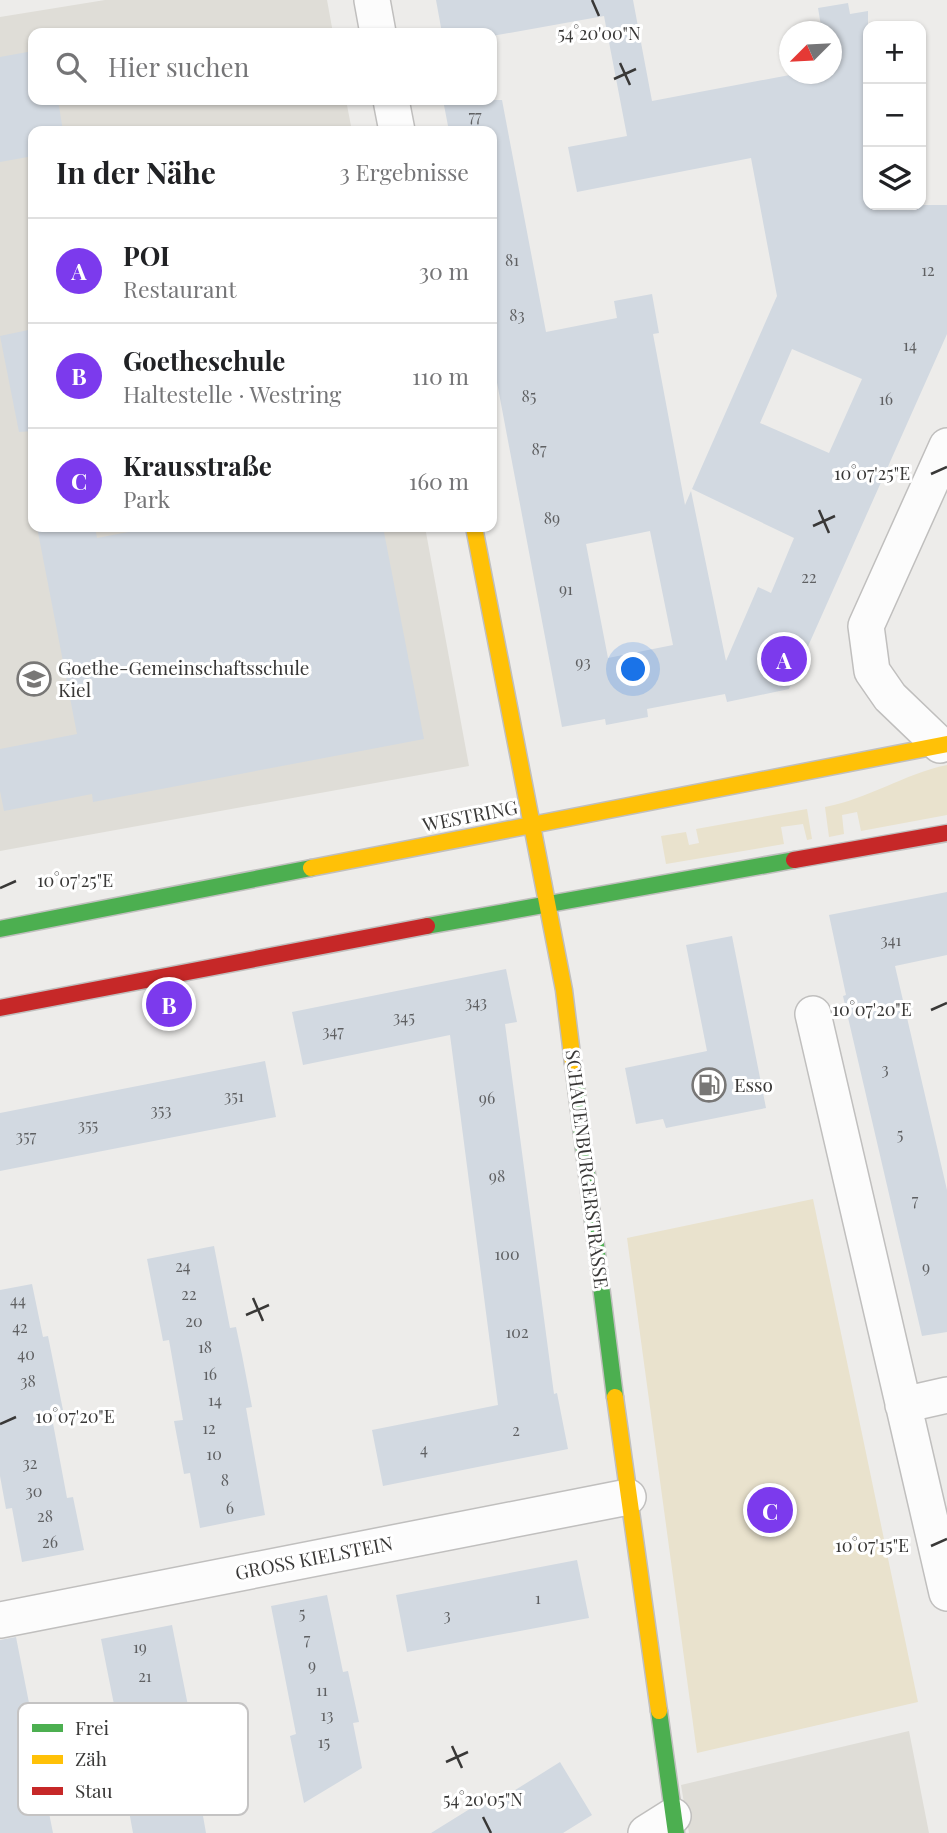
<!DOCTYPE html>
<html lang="de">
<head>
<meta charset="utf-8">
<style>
	:root { --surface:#fff; --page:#f6f6f6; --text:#202124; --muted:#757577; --line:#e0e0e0; --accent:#7c3aed }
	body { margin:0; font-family:"Playfair Display",serif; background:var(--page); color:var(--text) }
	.controls { position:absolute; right:21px; top:21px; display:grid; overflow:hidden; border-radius:14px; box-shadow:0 2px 5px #0004 }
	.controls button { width:63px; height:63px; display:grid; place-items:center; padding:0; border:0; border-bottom:2px solid var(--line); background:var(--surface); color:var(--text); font:35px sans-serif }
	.compass { position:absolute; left:779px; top:21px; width:63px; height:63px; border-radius:50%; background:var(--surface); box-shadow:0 2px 5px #0004; rotate:246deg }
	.you { position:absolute; left:634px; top:670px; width:24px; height:24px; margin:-18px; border:5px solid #fff; border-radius:50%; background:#1a73e8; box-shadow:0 0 0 10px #1a73e833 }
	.badge { display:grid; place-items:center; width:46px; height:46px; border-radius:50%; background:var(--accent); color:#fff; font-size:23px; font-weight:700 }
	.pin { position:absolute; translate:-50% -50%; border:4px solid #fff; box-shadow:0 2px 7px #0006 }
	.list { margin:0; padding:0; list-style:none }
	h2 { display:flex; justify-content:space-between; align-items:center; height:91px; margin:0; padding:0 28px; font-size:30px }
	h2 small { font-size:23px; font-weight:400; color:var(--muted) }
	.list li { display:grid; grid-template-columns:46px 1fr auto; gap:21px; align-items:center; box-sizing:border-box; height:105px; padding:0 28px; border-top:2px solid var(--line) }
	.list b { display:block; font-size:26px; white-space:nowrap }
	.list p { margin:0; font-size:23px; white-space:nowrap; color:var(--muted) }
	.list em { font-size:23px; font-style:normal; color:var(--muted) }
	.icon { flex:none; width:38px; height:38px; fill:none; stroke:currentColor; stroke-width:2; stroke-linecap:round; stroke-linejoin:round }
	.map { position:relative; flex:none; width:947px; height:1833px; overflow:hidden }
	.search { position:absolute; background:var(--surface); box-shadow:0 2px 5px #0004; left:28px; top:28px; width:469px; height:77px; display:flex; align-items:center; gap:18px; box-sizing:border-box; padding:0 24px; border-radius:14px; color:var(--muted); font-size:26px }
	.panel { position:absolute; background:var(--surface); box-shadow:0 2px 5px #0004; left:28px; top:126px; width:469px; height:406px; border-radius:14px }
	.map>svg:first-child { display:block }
	.built { fill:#dfddd7 }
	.green { fill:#e9e2cd }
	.building { fill:#d2d9e1; fill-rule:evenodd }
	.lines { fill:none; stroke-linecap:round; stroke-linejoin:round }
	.street-casing { stroke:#c0bfbe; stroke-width:38 }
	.fast-casing { stroke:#c0bfbe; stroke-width:19 }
	.slow-casing { stroke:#c0bfbe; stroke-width:19 }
	.jam-casing { stroke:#c0bfbe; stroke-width:19 }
	.street { stroke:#fcfcfc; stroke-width:35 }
	.fast { stroke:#4caf50; stroke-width:16 }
	.slow { stroke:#ffc107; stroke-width:16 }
	.jam { stroke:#c62828; stroke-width:16 }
	.ticks { fill:none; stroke:#393837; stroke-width:2.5 }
	.labels { text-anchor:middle; stroke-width:6; stroke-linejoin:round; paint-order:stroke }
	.number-label { font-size:16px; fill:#5f6062 }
	.poi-label { font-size:19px; fill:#393837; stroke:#fff; text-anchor:start }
	.street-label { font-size:19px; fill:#393837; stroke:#fff }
	.key { fill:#fff; stroke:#c4c3c3; stroke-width:2 }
	.key-label { font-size:19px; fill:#393837 }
	.ticks-label { font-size:18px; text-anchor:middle; fill:#393837; stroke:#fff; stroke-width:6; stroke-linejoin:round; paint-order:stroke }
</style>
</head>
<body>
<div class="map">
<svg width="947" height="1833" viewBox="0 0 947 1833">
	<rect width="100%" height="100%" fill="#edecea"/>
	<path class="built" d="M 105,0 L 327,0 L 333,33 L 33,33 L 33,100 L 346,100 L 352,131 L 33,131 L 33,527 L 425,527 L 469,766 L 0,851 L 0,17 Z
		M 909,1731 L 929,1833 L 689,1833 L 681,1785 Z"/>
	<path class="green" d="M 947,765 L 947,815 L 861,831 L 857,812 L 842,815 L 844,834 L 829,837 L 825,807 C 868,799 904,774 947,765 Z
		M 807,809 L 812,839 L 807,840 L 803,824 L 781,827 L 784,844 L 666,864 L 661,836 L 686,832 L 689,845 L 699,843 L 696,829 Z
		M 813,1199 L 918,1702 L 697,1753 L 627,1238 Z"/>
	<path class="building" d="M 436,0 L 633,0 L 652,101 L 795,74 L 831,74 L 831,32 L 822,32 L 818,8 L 848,3 L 850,14 L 868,11 L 868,205 L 947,205 L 947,334 L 789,689 L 727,702 L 725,694 L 647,709 L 648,717 L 606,725 L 605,719 L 562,727 L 492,356 L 492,131 L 449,131 L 443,100 L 502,100 L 546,332 L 617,318 L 614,301 L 652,294 L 659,333 L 653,334 L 685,505 L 691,491 L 726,661 L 758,587 L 771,593 L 794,538 L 692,489 L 777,296 L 751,158 L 577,192 L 568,147 L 627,136 L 604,16 L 492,36 L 492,33 L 442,33 ZM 792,349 L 862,379 L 829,453 L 760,423 ZM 650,531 L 673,645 L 608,658 L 586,544 Z
		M 33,51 L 33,100 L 58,100 L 63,131 L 33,131 L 33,156 L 0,162 L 0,57 Z
		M 33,329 L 33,431 L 19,432 L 0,336 Z
		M 37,527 L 95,527 L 97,538 L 154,527 L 383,527 L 424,739 L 93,802 L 92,794 L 4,811 L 0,791 L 0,749 L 77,734 Z
		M 947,892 L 947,955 L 895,966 L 947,1190 L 947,1332 L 922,1336 L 843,996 L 846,995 L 829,915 Z
		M 732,936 L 766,1108 L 666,1128 L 663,1119 L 636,1124 L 625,1068 L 707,1051 L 686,945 Z
		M 506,969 L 517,1022 L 505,1024 L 554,1394 L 557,1393 L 568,1449 L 383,1486 L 372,1430 L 498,1405 L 450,1035 L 303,1065 L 292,1012 Z
		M 265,1061 L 276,1117 L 0,1171 L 0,1113 Z
		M 214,1246 L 230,1328 L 236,1327 L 242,1355 L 252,1407 L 246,1408 L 265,1515 L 200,1528 L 190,1473 L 184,1474 L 174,1421 L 183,1420 L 169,1340 L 163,1341 L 147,1259 Z
		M 32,1284 L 43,1337 L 48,1336 L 64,1415 L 52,1418 L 67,1498 L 73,1497 L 84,1550 L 22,1562 L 12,1508 L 6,1509 L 0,1476 L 0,1290 Z
		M 577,1560 L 589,1618 L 407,1652 L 396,1595 Z
		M 327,1595 L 343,1672 L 348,1671 L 359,1722 L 353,1723 L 362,1768 L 304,1803 L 290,1736 L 296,1734 L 271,1606 Z
		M 172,1625 L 195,1741 L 190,1742 L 206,1833 L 133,1833 L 119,1756 L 124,1755 L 101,1639 Z
		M 16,1637 L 30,1708 L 20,1710 L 36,1790 L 44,1788 L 53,1833 L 0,1833 L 0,1640 Z
		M 560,1762 L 592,1815 L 563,1833 L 431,1833 L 489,1797 L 493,1804 Z"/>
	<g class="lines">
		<defs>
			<path id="street" d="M 372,0 L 378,33
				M 391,100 L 397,131
				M 940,745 L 890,697 L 872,671 L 866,626 L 947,446
				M 813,1014 L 947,1593
				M 903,1405 L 947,1395
				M 0,1620 L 628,1497
				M 646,1833 L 673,1816"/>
			<path id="fast" d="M 427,926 L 794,860
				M 0,929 L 311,868
				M 573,1063 L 615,1397
				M 659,1711 L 676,1833"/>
			<path id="slow" d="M 474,527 L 564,990 L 573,1063
				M 311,868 L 947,744
				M 615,1397 L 659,1711"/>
			<path id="jam" d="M 794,860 L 947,833
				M 0,1008 L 427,926"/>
		</defs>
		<use href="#street" class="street-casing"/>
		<use href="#fast" class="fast-casing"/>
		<use href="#slow" class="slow-casing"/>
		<use href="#jam" class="jam-casing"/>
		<use href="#street" class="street"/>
		<use href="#fast" class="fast"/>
		<use href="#slow" class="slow"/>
		<use href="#jam" class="jam"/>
	</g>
	<path class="ticks" d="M 592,0 L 599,16M 620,63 L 630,85M 614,79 L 636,69M 931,474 L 947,467M 819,510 L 829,533M 813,526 L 835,516M 0,888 L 16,881M 931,1010 L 947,1003M 253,1298 L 263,1321M 246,1315 L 269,1305M 0,1424 L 16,1417M 931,1546 L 947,1539M 452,1746 L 462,1768M 446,1762 L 468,1752M 483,1817 L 491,1833"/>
	<defs>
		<symbol id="school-ring" viewBox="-11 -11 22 22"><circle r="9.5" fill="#fff" stroke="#787776" stroke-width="1.5"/><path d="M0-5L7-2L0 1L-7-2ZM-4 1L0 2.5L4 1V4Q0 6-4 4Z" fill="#787776"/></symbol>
		<symbol id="fuel-ring" viewBox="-11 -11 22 22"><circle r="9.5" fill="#fff" stroke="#787776" stroke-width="1.5"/><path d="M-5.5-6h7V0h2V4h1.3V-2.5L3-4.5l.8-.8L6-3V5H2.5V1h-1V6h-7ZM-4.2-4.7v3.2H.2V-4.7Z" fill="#787776"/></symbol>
	</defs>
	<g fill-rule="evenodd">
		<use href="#school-ring" x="15" y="660" width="38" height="38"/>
		<use href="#fuel-ring" x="690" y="1066" width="38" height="38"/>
	</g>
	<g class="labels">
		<g class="number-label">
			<text x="475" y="122">77</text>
			<text x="512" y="266">81</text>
			<text x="928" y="276">12</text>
			<text x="517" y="321">83</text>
			<text x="910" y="351">14</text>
			<text x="529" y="402">85</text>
			<text x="886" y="405">16</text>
			<text x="539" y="455">87</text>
			<text x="552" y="524">89</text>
			<text x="809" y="583">22</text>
			<text x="566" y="595">91</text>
			<text x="583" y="668">93</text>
			<text x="891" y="946">341</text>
			<text x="476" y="1008">343</text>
			<text x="404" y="1023">345</text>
			<text x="333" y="1037">347</text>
			<text x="885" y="1075">3</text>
			<text x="234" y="1102">351</text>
			<text x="487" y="1104">96</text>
			<text x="161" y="1116">353</text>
			<text x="88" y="1131">355</text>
			<text x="900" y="1140">5</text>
			<text x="26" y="1142">357</text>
			<text x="497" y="1182">98</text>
			<text x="915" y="1206">7</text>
			<text x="507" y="1260">100</text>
			<text x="183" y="1272">24</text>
			<text x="926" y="1273">9</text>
			<text x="189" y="1300">22</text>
			<text x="18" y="1306">44</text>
			<text x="194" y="1327">20</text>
			<text x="20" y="1333">42</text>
			<text x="517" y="1338">102</text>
			<text x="205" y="1353">18</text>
			<text x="26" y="1360">40</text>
			<text x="210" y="1380">16</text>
			<text x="28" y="1387">38</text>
			<text x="215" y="1406">14</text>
			<text x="209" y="1434">12</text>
			<text x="516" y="1436">2</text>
			<text x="424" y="1455">4</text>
			<text x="214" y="1460">10</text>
			<text x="30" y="1469">32</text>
			<text x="225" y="1486">8</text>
			<text x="34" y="1497">30</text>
			<text x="230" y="1514">6</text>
			<text x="45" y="1522">28</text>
			<text x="50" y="1548">26</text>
			<text x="538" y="1604">1</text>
			<text x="302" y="1619">5</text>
			<text x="447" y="1621">3</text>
			<text x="307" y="1645">7</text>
			<text x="140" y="1653">19</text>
			<text x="312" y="1671">9</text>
			<text x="145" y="1682">21</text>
			<text x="322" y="1696">11</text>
			<text x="327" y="1721">13</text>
			<text x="324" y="1748">15</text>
		</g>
		<g class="poi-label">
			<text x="58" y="675">Goethe-Gemeinschaftsschule<tspan x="58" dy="22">Kiel</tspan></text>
			<text x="734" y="1092">Esso</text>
		</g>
		<g class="street-label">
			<text transform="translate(470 816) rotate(-11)" y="7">WESTRING</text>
			<text transform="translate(587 1169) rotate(83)" y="7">SCHAUENBURGERSTRASSE</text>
			<text transform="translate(314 1558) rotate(-11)" y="7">GROSS KIELSTEIN</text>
		</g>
	</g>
	<rect x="18" y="1703" width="230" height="112" rx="10" class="key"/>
	<rect x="32" y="1724" width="31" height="8" fill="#4caf50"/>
	<rect x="32" y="1755" width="31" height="9" fill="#ffc107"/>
	<rect x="32" y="1787" width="31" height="8" fill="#c62828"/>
	<g class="key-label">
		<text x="75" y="1735">Frei</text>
		<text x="75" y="1766">Zäh</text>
		<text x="75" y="1798">Stau</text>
	</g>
	<g class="ticks-label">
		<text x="599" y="40">54°20'00"N</text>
		<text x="872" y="480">10°07'25"E</text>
		<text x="75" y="887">10°07'25"E</text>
		<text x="872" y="1016">10°07'20"E</text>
		<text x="75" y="1423">10°07'20"E</text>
		<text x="872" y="1552">10°07'15"E</text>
		<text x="483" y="1806">54°20'05"N</text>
	</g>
</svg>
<div class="controls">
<button>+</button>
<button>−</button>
<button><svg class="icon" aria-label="layers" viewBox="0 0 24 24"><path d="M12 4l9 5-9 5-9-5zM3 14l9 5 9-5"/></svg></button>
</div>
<svg class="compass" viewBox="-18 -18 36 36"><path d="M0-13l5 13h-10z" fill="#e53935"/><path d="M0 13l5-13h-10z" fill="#757577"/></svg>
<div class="you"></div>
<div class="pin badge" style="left:784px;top:659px">A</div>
<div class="pin badge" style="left:169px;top:1004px">B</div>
<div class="pin badge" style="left:770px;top:1510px">C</div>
<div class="search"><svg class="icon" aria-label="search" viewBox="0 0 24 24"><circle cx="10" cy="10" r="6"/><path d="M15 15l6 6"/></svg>Hier suchen</div>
<section class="panel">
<h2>In der Nähe<small>3 Ergebnisse</small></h2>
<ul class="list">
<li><span class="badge">A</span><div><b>POI</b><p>Restaurant</p></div><em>30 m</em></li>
<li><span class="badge">B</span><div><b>Goetheschule</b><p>Haltestelle · Westring</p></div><em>110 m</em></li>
<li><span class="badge">C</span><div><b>Krausstraße</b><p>Park</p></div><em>160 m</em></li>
</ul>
</section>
</div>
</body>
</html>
